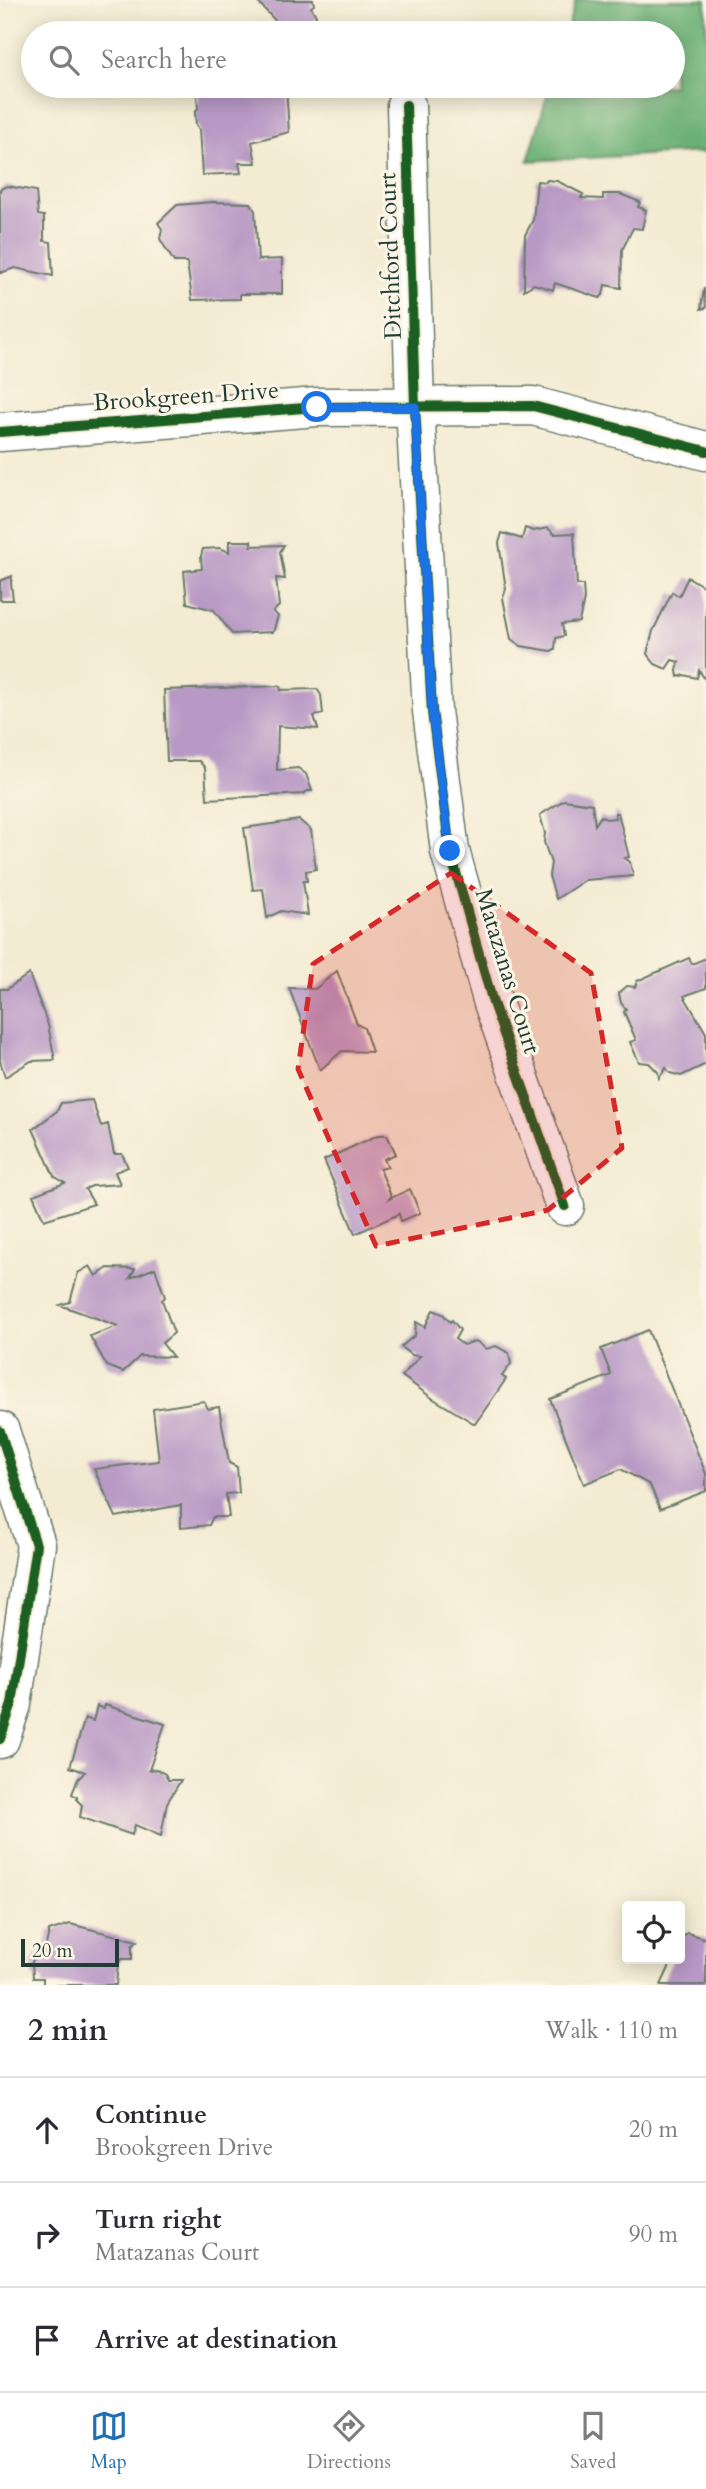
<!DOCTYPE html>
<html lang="en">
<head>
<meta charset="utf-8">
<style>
	:root { --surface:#fff; --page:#f2f2f3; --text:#2b2b33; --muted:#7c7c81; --line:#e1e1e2; --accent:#1f6fb2 }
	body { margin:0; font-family:Cardo,serif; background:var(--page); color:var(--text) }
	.controls { position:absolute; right:21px; bottom:21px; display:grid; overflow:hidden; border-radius:7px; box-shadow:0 4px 18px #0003 }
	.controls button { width:63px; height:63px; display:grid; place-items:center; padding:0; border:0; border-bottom:2px solid var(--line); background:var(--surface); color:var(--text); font:35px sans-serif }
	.scale { position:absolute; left:21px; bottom:18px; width:98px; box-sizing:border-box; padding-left:7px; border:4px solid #1f3d34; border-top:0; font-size:19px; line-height:24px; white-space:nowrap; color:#1f3d34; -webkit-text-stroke:5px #fcf5e5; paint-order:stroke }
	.stop { position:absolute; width:21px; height:21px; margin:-16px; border:5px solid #1a73e8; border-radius:50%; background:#fff }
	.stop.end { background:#1a73e8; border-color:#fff; box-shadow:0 2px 7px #0008 }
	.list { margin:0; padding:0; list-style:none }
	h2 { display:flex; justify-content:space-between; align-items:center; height:91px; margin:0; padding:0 28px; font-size:30px }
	h2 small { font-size:23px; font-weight:400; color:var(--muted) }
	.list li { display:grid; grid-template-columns:46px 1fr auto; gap:21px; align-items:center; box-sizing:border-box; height:105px; padding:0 28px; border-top:2px solid var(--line) }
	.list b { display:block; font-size:26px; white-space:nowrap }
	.list p { margin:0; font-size:23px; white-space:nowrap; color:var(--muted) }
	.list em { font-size:23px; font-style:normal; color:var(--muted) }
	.icon { flex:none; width:38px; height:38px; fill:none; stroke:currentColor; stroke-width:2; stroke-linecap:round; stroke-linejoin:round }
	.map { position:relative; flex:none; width:706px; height:1985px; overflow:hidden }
	.search { position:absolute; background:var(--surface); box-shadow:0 4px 18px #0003; left:21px; right:21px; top:21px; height:77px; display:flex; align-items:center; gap:18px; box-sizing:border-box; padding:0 24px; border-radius:38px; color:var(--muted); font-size:26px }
	.sheet { height:406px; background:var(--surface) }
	nav { display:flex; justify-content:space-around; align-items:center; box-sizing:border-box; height:98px; border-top:2px solid var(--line); background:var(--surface); font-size:19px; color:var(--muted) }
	nav a { display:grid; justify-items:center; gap:4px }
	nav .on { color:var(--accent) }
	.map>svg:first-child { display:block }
	.forest { fill:#6cb074; stroke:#467654; stroke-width:2 }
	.building { fill:#b898c5 }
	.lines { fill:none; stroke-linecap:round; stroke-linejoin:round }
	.minor-casing { stroke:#697a6b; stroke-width:41 }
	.minor { stroke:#fff; stroke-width:38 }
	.cycleway-casing { stroke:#fcf5e5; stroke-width:15 }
	.cycleway { stroke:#1b5e20; stroke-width:10 }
	.route { stroke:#1a73e8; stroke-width:9 }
	.marked { fill:#d62828; fill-opacity:0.2; stroke:#d62828; stroke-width:5; stroke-dasharray:14 9; stroke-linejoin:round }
	.labels { text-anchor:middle; stroke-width:6; stroke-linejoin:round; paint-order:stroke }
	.street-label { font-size:24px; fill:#1f3d34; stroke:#fcf5e5 }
</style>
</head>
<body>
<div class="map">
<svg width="706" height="1985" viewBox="0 0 706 1985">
	<rect width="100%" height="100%" fill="#fcf5e5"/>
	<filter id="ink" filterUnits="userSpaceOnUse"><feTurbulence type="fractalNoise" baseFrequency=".0143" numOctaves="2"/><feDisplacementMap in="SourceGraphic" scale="14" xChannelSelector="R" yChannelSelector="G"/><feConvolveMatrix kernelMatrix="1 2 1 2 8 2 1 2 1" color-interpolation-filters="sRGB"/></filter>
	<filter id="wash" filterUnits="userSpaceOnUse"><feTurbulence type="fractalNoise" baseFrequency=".00686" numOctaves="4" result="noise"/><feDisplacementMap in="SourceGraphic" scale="28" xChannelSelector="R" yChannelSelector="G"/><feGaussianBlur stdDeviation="1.57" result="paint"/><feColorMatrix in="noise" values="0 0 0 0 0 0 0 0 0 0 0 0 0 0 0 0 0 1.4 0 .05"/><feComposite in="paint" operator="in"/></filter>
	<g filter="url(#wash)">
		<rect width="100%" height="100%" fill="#f3ebd2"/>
		<path class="forest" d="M 576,0 L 706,0 L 706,152 L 528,161 L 550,86 L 673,86 L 673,33 L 566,33 Z"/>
		<g id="blocks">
			<path class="building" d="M 256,0 L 313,0 L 314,5 L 311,7 L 316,16 L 313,28 L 303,33 L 284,30 Z
				M 196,86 L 286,86 L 289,132 L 252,142 L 256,163 L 239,163 L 241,173 L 202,175 L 199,129 L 196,125 L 195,113 L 198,108 Z
				M 547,180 L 557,181 L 583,194 L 581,198 L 603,199 L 603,194 L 620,194 L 640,202 L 638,207 L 646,210 L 642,229 L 633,228 L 622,250 L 621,288 L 605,285 L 603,295 L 600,298 L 555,283 L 553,290 L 534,284 L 524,290 L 525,235 L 533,220 L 537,181 L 546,182 Z
				M 7,186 L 36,191 L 38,215 L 44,216 L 44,241 L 51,242 L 53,276 L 15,268 L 0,273 L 0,189 Z
				M 213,202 L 251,203 L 255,211 L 258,260 L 282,259 L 282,294 L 240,294 L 240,299 L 192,300 L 187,262 L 174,262 L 160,239 L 162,229 L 158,223 L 177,205 Z
				M 704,288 L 706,308 L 701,309 Z
				M 525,528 L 533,531 L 548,528 L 554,534 L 574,533 L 577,585 L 583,585 L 584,599 L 579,622 L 562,624 L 564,636 L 556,638 L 555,649 L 551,651 L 521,646 L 511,639 L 503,598 L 506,589 L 499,543 L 502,533 L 522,539 Z
				M 229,541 L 251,541 L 251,546 L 284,545 L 280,552 L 285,579 L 276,578 L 279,606 L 273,612 L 278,616 L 273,632 L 232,634 L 214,610 L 187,603 L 184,571 L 202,569 L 201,556 L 203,549 L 220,548 L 229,552 Z
				M 12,576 L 11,583 L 13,600 L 0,600 L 0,581 Z
				M 688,577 L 706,588 L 706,681 L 699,670 L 697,678 L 684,675 L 678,677 L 677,671 L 679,662 L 672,660 L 666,669 L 655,664 L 647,654 L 653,631 L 672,592 L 679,596 Z
				M 280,686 L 281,690 L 317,689 L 321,695 L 323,714 L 314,716 L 318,729 L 278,726 L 277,770 L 298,768 L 306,774 L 312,791 L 307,791 L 304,794 L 207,799 L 205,768 L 199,761 L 167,761 L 164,690 Z
				M 564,800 L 592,804 L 595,825 L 601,816 L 606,819 L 615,818 L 615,813 L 618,813 L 629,857 L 625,858 L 630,862 L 633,876 L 585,880 L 556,899 L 549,876 L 551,863 L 544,842 L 545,833 L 540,815 Z
				M 299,820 L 311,830 L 316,869 L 306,871 L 307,881 L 303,881 L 308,915 L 281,911 L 267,918 L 263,889 L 253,890 L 244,828 Z
				M 689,958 L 692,964 L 706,958 L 706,988 L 684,996 L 706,1033 L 706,1064 L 681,1076 L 670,1073 L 666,1068 L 659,1078 L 658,1072 L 649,1063 L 639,1062 L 630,1042 L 636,1040 L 624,1012 L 626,1009 L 621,1003 L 619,993 L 627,986 L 635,987 L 637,981 Z
				M 337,971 L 357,1024 L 364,1028 L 372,1052 L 342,1051 L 320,1070 L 289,988 L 315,989 Z
				M 29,974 L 48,1025 L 55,1060 L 31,1061 L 5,1077 L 0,1061 L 0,989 L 7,989 Z
				M 92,1100 L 101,1126 L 108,1124 L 114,1154 L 122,1154 L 128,1167 L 115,1172 L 120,1184 L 92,1186 L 85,1189 L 94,1204 L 44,1220 L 33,1195 L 65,1183 L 54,1176 L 33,1129 L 57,1111 L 61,1103 Z
				M 378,1135 L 387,1135 L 396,1154 L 384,1159 L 388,1167 L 380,1169 L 391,1196 L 389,1199 L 410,1189 L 420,1213 L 401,1221 L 399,1214 L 355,1234 L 324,1160 Z
				M 90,1266 L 96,1276 L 108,1268 L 135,1269 L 130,1278 L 155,1268 L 165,1297 L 162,1300 L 174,1333 L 162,1343 L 173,1357 L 140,1356 L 123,1372 L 107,1366 L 90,1336 L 118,1326 L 60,1305 L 70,1302 L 78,1273 Z
				M 433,1310 L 443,1314 L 450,1322 L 452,1320 L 460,1330 L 455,1339 L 463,1345 L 476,1341 L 486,1349 L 496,1346 L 509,1353 L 511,1364 L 502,1376 L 506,1379 L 475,1424 L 432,1398 L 402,1376 L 420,1356 L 411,1355 L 401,1347 L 415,1335 L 416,1322 L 425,1327 Z
				M 648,1330 L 706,1474 L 706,1491 L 660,1509 L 650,1485 L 621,1469 L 584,1484 L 550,1399 L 611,1375 L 601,1349 Z
				M 204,1401 L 208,1409 L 219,1407 L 229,1463 L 237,1467 L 239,1493 L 226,1494 L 229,1517 L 213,1517 L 209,1525 L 181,1528 L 181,1505 L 116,1517 L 94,1469 L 159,1461 L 153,1409 Z
				M 105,1705 L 165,1724 L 149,1770 L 156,1769 L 165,1774 L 168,1780 L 181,1780 L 167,1803 L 161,1836 L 135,1825 L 132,1835 L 80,1817 L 82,1805 L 77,1800 L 77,1797 L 72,1794 L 78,1779 L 85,1772 L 70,1767 L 85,1718 L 93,1721 L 97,1706 L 104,1709 Z
				M 70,1924 L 137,1941 L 132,1946 L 132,1959 L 121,1959 L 118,1964 L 116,1985 L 43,1985 L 43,1978 L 33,1978 L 32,1962 L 36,1954 L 44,1955 L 49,1931 Z
				M 687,1933 L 706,1939 L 706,1985 L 661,1985 L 673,1959 L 680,1959 L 680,1942 Z"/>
		</g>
	</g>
	<g filter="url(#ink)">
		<use href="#blocks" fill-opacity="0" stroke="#697a6b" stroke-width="2"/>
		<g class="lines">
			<defs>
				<path id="minor" d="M 406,105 L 415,407 L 432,711 L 450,851 L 493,1003 L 565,1206
					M 0,432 L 317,407 L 533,406 L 706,451
					M 0,1431 L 36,1545 L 12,1704 L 0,1739"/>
			</defs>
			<use href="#minor" class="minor-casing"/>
			<use href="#minor" class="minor"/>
			<defs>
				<path id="cycleway" d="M 406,105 L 415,407 L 432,711 L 450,851 L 493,1003 L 565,1206
					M 0,432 L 317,407 L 533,406 L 706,451
					M 0,1431 L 36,1545 L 12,1704 L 0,1739"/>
			</defs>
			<use href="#cycleway" class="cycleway-casing"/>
			<use href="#cycleway" class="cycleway"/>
		</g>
	</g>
	<g class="lines" filter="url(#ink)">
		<path class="route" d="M 317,407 L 415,407 L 432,711 L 450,851"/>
	</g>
	<path class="marked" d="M 451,873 L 591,973 L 622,1148 L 548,1210 L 376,1246 L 298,1069 L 313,964 Z"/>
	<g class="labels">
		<g class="street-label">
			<text transform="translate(390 256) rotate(-92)" y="8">Ditchford Court</text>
			<text transform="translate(186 396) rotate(-4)" y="8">Brookgreen Drive</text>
			<text transform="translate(508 971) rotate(73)" y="8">Matazanas Court</text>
		</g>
	</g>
</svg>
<div class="controls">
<button><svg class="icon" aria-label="locate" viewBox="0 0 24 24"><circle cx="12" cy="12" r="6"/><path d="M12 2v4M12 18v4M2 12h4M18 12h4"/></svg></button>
</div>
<div class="scale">20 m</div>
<div class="stop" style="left:317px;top:407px"></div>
<div class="stop end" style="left:450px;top:851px"></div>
<div class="search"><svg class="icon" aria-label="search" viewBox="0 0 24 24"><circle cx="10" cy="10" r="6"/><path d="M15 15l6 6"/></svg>Search here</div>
</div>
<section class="sheet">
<h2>2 min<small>Walk · 110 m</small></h2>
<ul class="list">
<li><svg class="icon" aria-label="ahead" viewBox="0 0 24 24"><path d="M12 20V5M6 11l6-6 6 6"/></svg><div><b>Continue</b><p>Brookgreen Drive</p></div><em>20 m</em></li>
<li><svg class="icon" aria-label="right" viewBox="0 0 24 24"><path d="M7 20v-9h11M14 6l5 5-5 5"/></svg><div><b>Turn right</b><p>Matazanas Court</p></div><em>90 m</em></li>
<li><svg class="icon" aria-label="arrive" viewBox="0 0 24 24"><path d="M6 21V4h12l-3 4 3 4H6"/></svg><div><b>Arrive at destination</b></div></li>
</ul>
</section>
<nav>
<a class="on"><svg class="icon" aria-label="map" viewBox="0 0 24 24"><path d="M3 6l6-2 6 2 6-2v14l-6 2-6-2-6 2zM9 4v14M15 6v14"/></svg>Map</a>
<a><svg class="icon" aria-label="directions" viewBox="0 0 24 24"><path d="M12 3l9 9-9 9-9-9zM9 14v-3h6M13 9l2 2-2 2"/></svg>Directions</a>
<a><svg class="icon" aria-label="saved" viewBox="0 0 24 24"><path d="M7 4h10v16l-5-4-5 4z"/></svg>Saved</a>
</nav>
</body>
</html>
